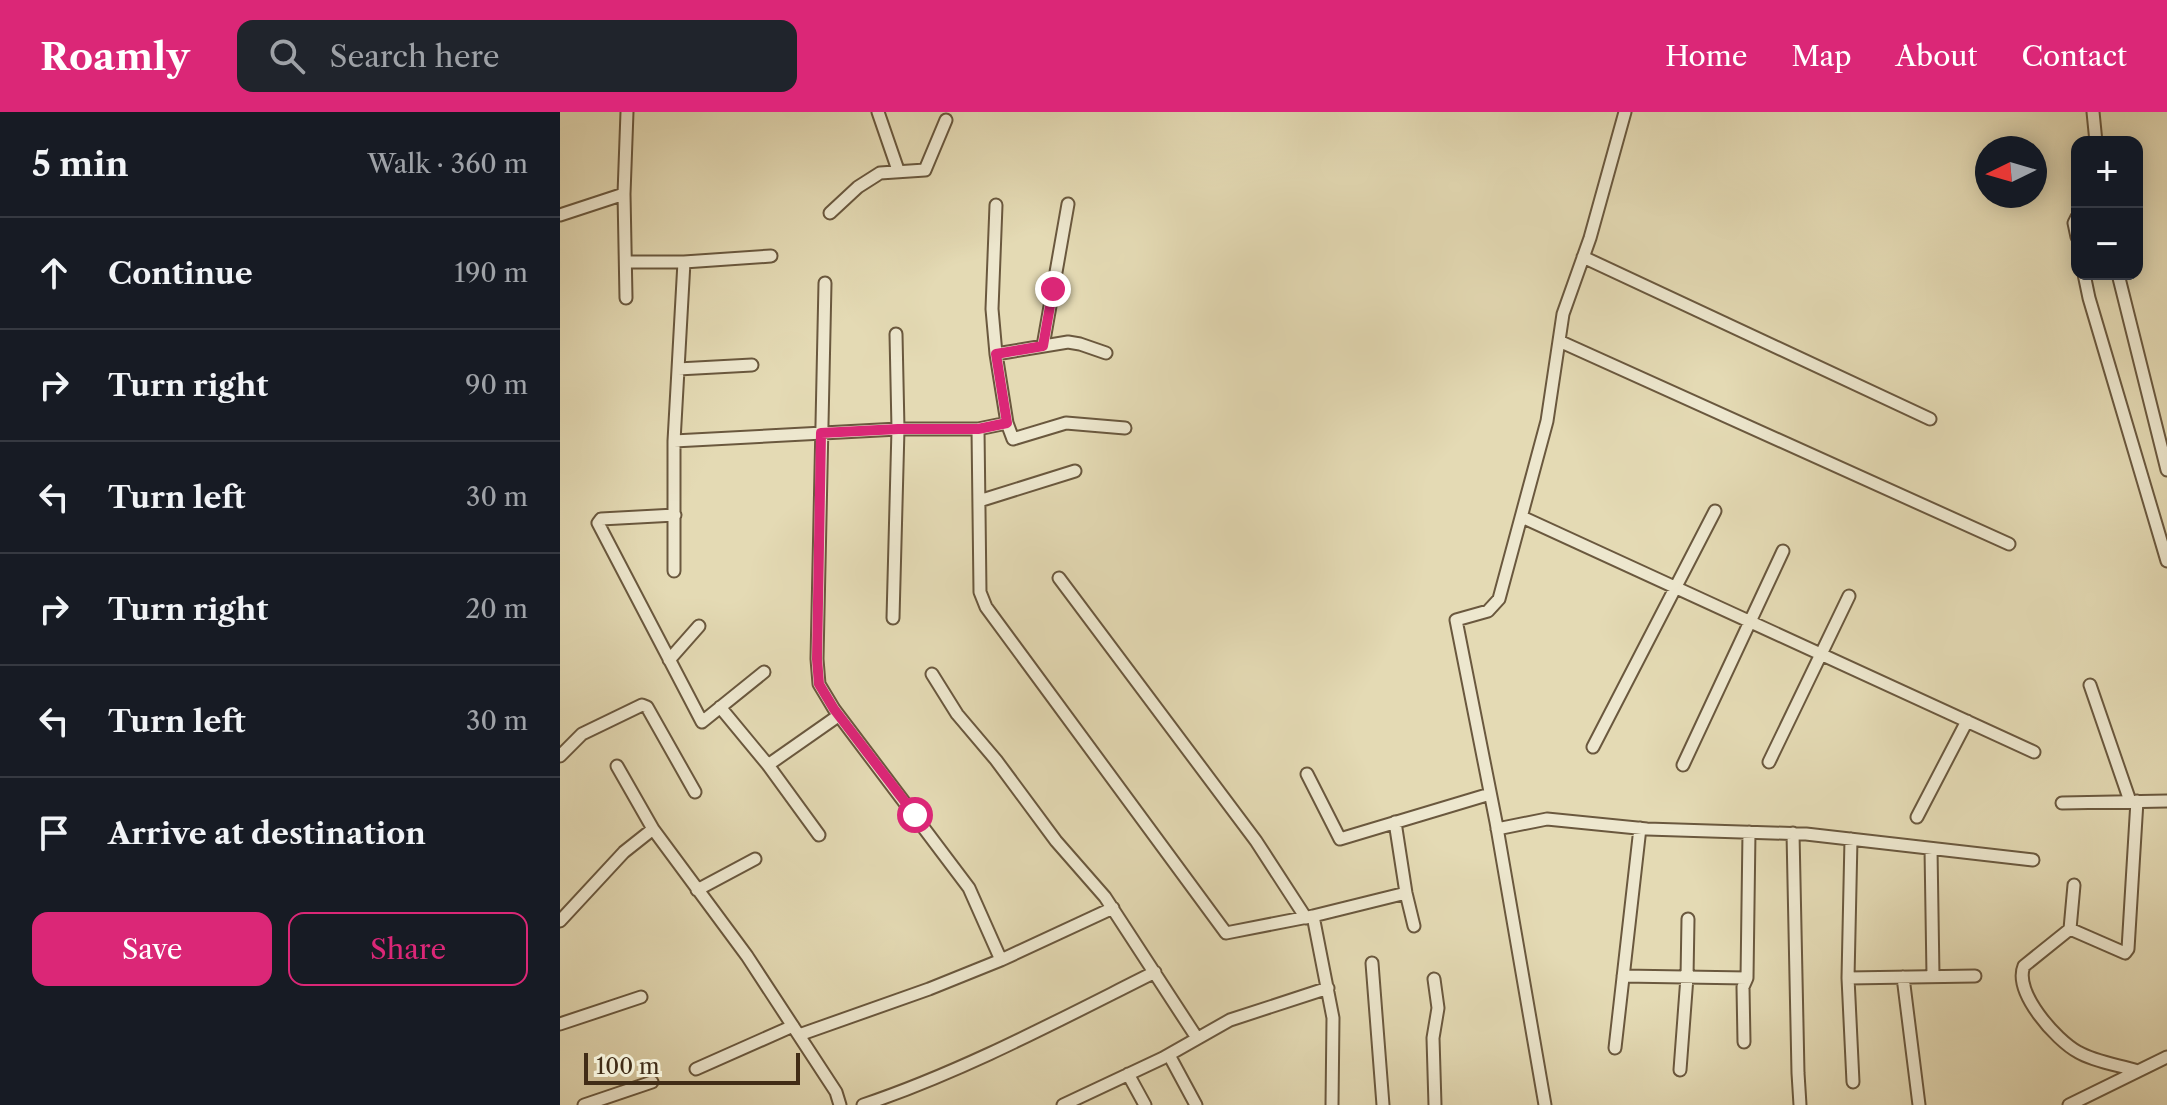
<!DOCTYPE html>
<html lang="en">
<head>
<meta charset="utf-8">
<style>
	:root { --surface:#171b24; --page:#20242c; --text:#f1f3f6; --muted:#9ea1a6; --line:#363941; --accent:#db2777 }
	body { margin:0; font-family:"Libre Caslon Text",serif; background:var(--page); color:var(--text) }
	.controls { position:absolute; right:24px; top:24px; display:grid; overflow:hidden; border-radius:16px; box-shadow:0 4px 20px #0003 }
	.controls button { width:72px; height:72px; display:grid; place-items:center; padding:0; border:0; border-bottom:2px solid var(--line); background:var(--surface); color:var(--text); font:40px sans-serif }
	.compass { position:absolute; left:1415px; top:24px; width:72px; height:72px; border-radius:50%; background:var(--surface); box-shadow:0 4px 20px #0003; rotate:265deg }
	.scale { position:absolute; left:24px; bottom:20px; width:216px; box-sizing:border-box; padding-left:8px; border:4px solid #412c16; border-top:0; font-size:22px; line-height:28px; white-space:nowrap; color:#412c16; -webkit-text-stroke:6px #ede7ce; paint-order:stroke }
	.stop { position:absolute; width:24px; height:24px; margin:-18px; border:6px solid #db2777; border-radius:50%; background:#fff }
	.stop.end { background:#db2777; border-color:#fff; box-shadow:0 2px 8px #0008 }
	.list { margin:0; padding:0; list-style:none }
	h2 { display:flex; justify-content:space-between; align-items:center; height:104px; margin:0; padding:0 32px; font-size:34px }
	h2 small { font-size:26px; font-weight:400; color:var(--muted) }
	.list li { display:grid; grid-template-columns:52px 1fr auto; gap:24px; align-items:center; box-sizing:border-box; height:112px; padding:0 32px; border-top:2px solid var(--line) }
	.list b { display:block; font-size:30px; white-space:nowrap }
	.list em { font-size:26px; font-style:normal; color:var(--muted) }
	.actions { display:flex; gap:16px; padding:24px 32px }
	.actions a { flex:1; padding:18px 0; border:2px solid var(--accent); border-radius:16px; text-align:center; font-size:28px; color:var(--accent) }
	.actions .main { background:var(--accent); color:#fff }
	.icon { flex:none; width:44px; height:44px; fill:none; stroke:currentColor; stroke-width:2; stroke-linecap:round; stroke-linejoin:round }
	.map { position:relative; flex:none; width:1607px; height:993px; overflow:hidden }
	header { display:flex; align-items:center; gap:48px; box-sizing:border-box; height:112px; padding:0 40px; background:var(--accent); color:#fff }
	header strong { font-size:38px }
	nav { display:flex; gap:44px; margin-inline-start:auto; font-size:28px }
	.search { width:560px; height:72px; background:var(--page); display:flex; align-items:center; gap:20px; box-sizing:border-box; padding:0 28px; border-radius:16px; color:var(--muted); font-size:30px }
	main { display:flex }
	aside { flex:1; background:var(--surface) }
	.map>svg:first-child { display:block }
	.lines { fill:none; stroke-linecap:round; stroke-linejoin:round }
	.minor-casing { stroke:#6a583e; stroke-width:15 }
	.minor { stroke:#ede7ce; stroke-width:11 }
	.route { stroke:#db2777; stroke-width:10 }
</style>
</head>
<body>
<header>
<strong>Roamly</strong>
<div class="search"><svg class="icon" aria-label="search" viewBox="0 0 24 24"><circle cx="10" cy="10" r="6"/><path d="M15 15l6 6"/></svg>Search here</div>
<nav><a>Home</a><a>Map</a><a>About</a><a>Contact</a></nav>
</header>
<main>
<aside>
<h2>5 min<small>Walk · 360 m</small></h2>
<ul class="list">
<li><svg class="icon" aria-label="ahead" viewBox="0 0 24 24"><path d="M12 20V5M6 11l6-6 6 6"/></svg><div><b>Continue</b></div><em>190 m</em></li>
<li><svg class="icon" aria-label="right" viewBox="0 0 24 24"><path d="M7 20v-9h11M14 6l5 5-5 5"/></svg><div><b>Turn right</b></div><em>90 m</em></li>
<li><svg class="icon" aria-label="left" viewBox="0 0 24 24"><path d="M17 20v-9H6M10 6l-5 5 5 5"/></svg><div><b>Turn left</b></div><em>30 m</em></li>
<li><svg class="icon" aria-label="right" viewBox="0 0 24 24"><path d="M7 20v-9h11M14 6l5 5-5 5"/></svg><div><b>Turn right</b></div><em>20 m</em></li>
<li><svg class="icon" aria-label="left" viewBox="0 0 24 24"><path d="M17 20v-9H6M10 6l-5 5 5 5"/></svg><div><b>Turn left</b></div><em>30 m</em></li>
<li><svg class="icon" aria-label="arrive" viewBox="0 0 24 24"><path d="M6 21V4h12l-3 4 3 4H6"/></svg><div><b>Arrive at destination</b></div></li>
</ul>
<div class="actions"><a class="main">Save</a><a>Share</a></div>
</aside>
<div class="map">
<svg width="1607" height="993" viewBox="0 0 1607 993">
	<rect width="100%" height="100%" fill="#e4dab4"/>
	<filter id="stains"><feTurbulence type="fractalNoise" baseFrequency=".0025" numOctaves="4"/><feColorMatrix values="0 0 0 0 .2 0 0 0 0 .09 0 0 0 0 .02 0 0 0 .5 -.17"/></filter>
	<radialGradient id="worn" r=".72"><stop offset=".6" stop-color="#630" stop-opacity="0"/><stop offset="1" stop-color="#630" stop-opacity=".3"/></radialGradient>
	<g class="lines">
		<defs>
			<path id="minor" d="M 318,0 L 338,58
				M 1533,0 L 1536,30
				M 270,101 L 298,75 L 320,61 L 365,58 L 386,8
				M 0,103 L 64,82
				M 1517,105 L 1514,111 L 1517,125
				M 1023,145 L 1370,307
				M 67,150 L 124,150 L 114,329 L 114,459
				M 124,150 L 211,144
				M 1524,162 L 1529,186 L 1607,449
				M 1558,162 L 1607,358
				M 265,171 L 257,547 L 259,572 L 274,597 L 409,776 L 441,848
				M 66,186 L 64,82 L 67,0
				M 999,229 L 1449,432
				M 483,234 L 508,92
				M 436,242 L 508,230 L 520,232 L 546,241
				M 118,257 L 192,253
				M 447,311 L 453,327 L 506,311 L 565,316
				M 418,317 L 447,311 L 436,242 L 432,197 L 436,93
				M 114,329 L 338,317 L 418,317 L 420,480 L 426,495 L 666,821 L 753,804 L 846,781
				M 419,389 L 515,359
				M 115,403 L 41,407 L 38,411 L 142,610 L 204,560
				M 962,405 L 1474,640
				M 499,466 L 696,729 L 746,806
				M 333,506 L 338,317 L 336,222
				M 109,548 L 139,514
				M 372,562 L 397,602 L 436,648 L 496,729 L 545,785 L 637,926
				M 1530,573 L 1570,689
				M 160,595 L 208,653 L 259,723
				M 1033,635 L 1155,399
				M 0,644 L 22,622 L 82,593 L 87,595 L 135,680
				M 1209,650 L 1289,484
				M 208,653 L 278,604
				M 1123,653 L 1223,439
				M 57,654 L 93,717 L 187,844 L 276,980 L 280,993
				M 747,662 L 780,727 L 930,682
				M 1502,691 L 1607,689
				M 1357,705 L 1407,609
				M 835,710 L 846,781 L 854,814
				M 937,717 L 987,707 L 1087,717 L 1246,722 L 1473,748
				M 1233,721 L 1238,961 L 1240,993
				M 1291,727 L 1288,866 L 1293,970
				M 1371,737 L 1373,864
				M 1514,773 L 1510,817 L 1464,854 C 1453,880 1496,928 1518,940 C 1535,950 1559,953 1578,959
				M 137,778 L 195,747
				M 753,804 L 773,906 L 772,993
				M 0,809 L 64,740 L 93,717
				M 1510,817 L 1565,841 L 1568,837 L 1577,689
				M 812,851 L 823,993
				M 1063,864 L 1187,866
				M 1343,865 L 1359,993
				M 1288,866 L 1415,864
				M 874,867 L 878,896 L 873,926 L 875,993
				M 0,912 L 81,885
				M 239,923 L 369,877 L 441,848 L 553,796
				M 1184,930 L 1183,875 L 1187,866 L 1189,720
				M 1055,936 L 1080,716
				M 609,943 L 636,993
				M 136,957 L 233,914
				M 1120,958 L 1127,865 L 1128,807
				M 568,962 L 585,993
				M 24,993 L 92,970
				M 303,993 C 404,959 499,908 595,860
				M 503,993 L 603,946 L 670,908 L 768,876
				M 985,993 L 936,710 L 896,508 L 928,499 L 939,487 L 987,309 L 1003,202 L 1030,126 L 1065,0
				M 1509,993 L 1607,945"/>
		</defs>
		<use href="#minor" class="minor-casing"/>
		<use href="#minor" class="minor"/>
	</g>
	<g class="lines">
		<path class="route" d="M 355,703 L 274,597 L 259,572 L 257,547 L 261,321 L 338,317 L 418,317 L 447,311 L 436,242 L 483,234 L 493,177"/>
	</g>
	<rect width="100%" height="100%" filter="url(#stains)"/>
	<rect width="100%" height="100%" fill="url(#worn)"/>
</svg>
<div class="controls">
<button>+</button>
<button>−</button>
</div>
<svg class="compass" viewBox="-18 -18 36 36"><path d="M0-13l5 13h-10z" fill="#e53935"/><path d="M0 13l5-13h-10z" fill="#9ea1a6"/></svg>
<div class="scale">100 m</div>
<div class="stop" style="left:355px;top:703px"></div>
<div class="stop end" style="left:493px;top:177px"></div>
</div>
</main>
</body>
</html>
